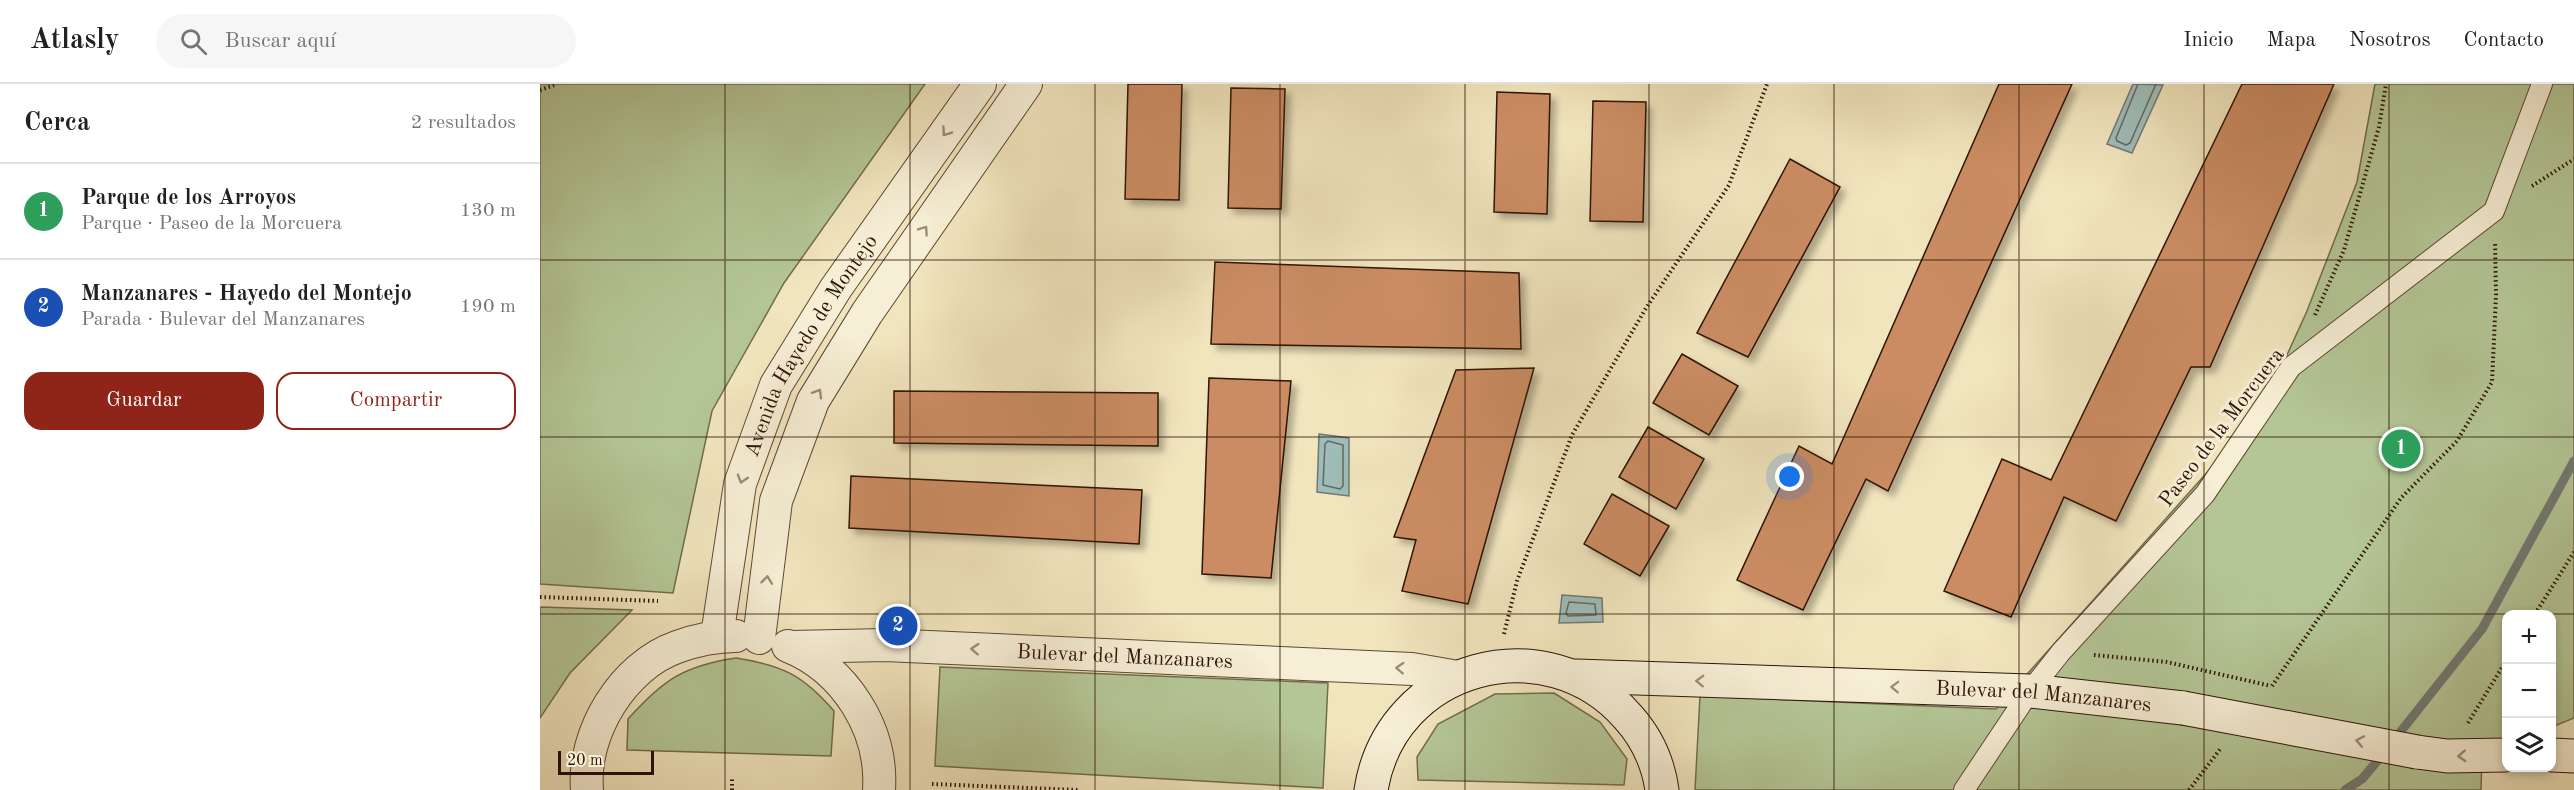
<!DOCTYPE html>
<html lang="es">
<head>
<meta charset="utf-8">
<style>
	:root { --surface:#fff; --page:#f6f6f6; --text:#202124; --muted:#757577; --line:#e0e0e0; --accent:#8f2418 }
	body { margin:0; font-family:"Old Standard TT",serif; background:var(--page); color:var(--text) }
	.controls { position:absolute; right:18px; bottom:18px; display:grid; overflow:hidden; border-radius:12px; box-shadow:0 3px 9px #0003 }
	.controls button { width:54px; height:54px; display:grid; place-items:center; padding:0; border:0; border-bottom:2px solid var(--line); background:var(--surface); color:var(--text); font:30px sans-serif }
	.scale { position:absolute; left:18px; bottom:15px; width:96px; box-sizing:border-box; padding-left:6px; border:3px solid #2e1306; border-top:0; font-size:16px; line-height:21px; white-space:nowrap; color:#2e1306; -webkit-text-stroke:4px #f6eed5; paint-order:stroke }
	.you { position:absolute; left:1250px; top:393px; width:21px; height:21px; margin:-15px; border:4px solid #fff; border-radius:50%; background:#1a73e8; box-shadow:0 0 0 9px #1a73e833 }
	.badge { display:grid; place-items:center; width:39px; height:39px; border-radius:50%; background:var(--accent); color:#fff; font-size:20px; font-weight:700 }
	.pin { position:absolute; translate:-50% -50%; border:3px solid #fff; box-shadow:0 2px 6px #0006 }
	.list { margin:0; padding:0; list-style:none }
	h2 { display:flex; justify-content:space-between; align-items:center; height:78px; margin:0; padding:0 24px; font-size:26px }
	h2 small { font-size:20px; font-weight:400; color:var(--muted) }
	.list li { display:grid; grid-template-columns:39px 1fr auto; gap:18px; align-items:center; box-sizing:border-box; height:96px; padding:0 24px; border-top:2px solid var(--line) }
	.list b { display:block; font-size:22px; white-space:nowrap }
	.list p { margin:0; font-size:20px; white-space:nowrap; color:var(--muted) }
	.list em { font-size:20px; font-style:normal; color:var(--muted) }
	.actions { display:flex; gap:12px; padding:18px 24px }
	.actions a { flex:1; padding:14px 0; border:2px solid var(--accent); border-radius:18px; text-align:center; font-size:21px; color:var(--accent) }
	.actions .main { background:var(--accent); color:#fff }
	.icon { flex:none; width:33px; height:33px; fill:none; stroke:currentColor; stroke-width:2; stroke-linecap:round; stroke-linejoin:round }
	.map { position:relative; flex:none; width:2034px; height:706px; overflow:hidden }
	header { display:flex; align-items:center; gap:36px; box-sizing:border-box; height:84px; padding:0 30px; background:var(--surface); border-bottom:2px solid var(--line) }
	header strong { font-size:28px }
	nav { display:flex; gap:33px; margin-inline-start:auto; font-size:21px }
	.search { width:420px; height:54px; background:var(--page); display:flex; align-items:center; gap:15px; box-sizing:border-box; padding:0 21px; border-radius:33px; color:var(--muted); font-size:22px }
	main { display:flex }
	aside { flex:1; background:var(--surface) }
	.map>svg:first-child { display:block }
	.green { fill:#b4c696; stroke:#716c4e; stroke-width:1.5 }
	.water { fill:#9ebdba; stroke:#717972; stroke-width:1.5 }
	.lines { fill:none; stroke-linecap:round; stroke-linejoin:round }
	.shore { stroke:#666860; stroke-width:1.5 }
	.stream { stroke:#717972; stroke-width:9 }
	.building { fill:#cb8c64; stroke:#2e1306; stroke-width:1.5; filter:url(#shadow) }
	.pedestrian-casing { stroke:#5f4834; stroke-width:22 }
	.tertiary-casing { stroke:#5f4834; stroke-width:34 }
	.secondary-casing { stroke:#2e1306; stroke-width:35 }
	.path { stroke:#2e1306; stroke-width:4; stroke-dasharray:1.5 3; stroke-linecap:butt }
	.pedestrian { stroke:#f6eed5; stroke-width:20 }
	.tertiary { stroke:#f6eed5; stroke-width:32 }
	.secondary { stroke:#f6eed5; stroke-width:33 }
	.secondary-bridge-casing { stroke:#2e1306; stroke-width:35; stroke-linecap:butt }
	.secondary-bridge { stroke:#f6eed5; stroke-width:33 }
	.oneway { stroke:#9c8b78 }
	.grid { fill:none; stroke:#2e1306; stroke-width:1.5; stroke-opacity:0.55 }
	.labels { text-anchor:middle; stroke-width:6; stroke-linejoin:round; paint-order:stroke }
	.street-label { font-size:21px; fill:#2e1306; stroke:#f6eed5 }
</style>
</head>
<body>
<header>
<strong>Atlasly</strong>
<div class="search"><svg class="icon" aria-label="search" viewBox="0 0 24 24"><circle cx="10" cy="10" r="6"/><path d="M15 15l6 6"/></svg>Buscar aquí</div>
<nav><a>Inicio</a><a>Mapa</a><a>Nosotros</a><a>Contacto</a></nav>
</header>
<main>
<aside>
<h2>Cerca<small>2 resultados</small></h2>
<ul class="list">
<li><span class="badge" style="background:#2e9e5b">1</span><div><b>Parque de los Arroyos</b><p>Parque · Paseo de la Morcuera</p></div><em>130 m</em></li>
<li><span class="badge" style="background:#1a4fb4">2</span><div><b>Manzanares - Hayedo del Montejo</b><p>Parada · Bulevar del Manzanares</p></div><em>190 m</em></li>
</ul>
<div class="actions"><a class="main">Guardar</a><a>Compartir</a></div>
</aside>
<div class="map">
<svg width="2034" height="706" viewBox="0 0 2034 706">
	<defs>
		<filter id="shadow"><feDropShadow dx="5.5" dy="5.5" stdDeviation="3" flood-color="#0004"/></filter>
	</defs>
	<rect width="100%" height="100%" fill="#f1e5be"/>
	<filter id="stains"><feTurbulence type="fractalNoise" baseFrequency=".00333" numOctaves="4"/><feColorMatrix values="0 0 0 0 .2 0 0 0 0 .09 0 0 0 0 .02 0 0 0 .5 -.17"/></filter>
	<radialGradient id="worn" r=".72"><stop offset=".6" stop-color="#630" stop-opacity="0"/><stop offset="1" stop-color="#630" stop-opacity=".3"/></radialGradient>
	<path class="green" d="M 0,0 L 385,0 L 244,199 L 172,327 L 133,509 L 0,500 Z
		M 1835,0 L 2034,0 L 2034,634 L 2012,643 L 2012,530 L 1966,530 L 1966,661 L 1942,671 L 1941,706 L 1155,706 L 1160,612 L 1456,625 L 1721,328 L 1767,227 L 1817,98 Z
		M 0,523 L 92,526 L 30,589 L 0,634 Z
		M 196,574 C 242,581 263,591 294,627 L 291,672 L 87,666 L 88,635 C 123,596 143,582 196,574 Z
		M 400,583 L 788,599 L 783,704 L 395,682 Z
		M 1014,609 L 1060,638 L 1087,675 L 1084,701 L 878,696 L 877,673 L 898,640 L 955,610 Z"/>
	<path class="water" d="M 1593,0 L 1623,1 L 1592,69 L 1567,60 Z
		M 779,350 L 809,354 L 809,412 L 777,408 Z
		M 1022,511 L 1062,514 L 1063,538 L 1019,539 Z"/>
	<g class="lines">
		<path class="shore" d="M 1598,0 L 1576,54 L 1577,57 L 1586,61 L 1590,59 L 1616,0
			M 788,357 L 803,361 L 803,402 L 800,405 L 783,401 L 785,360 Z
			M 1029,518 L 1055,520 L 1056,531 L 1028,532 L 1026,529 Z"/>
		<path class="stream" d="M 1854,656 L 1942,545 L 2034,377
			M 1805,706 L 1822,695 L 1844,669"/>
	</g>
	<path class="building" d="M 588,0 L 642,0 L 639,116 L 585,115 Z
		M 1459,0 L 1532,0 L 1348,407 L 1326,395 L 1263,526 L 1197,496 L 1259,362 L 1292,380 Z
		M 1702,0 L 1794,0 L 1670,283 L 1651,283 L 1576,437 L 1524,413 L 1471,533 L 1404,507 L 1462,375 L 1511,396 Z
		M 691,4 L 745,5 L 741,125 L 688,124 Z
		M 957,8 L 1010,10 L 1007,130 L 954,128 Z
		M 1053,17 L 1106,18 L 1103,138 L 1050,137 Z
		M 1250,75 L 1300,103 L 1208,273 L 1157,249 Z
		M 675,178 L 979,189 L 981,265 L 671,260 Z
		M 1142,270 L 1198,302 L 1169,351 L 1113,319 Z
		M 994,284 L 928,520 L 862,507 L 876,456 L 854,453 L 916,286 Z
		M 669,294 L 751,297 L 731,494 L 662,490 Z
		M 354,307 L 618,309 L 618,362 L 354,359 Z
		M 1108,343 L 1164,375 L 1136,425 L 1079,393 Z
		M 311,392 L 602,406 L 599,460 L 309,444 Z
		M 1072,410 L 1129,442 L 1100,492 L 1044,460 Z"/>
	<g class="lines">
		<defs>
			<path id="pedestrian" d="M 1424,706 L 1490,607 L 1521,568 L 1665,410 L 1751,283 L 1954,127 L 2002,0"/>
			<g id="tertiary">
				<path id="s1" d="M 177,552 L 200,400 L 236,301 L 296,204 L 440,0"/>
				<path d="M 219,554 L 236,417 L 273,317 L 327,229 L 486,0"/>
				<path d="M 248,562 C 305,585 343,645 339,706"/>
				<path id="s2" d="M 251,563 L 345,561 L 389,563 L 872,585 L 918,593"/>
				<path d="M 47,706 C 42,649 83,582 137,563 C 156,556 176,552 196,552"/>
			</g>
			<g id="secondary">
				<path id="s3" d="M 1036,592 L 1490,607 L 1643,624"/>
				<path d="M 1877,668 L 1907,672 L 1966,671"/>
				<path d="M 2012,671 L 2034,672"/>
				<path d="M 831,706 C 851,581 1006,539 1088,633 C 1107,654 1118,678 1122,706"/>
			</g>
		</defs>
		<use href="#pedestrian" class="pedestrian-casing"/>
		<use href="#tertiary" class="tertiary-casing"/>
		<use href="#secondary" class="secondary-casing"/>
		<path class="path" d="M 0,6 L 17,0
			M 1992,102 L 2034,75
			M 1775,231 L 1804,166 L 1839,43 L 1846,0
			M 0,513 L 118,517
			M 1995,530 L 2034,468
			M 964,550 L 977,497 L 1032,351 L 1106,224 L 1189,101 L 1227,0
			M 1554,571 L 1627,578 L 1731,602
			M 1732,602 L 1861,414 L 1917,357 L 1952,298 L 1956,211 L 1955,158
			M 1928,639 L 1966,577
			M 392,700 L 538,706
			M 192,706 L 192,693
			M 1649,706 L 1681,664"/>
		<use href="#pedestrian" class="pedestrian"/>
		<use href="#tertiary" class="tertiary"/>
		<use href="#secondary" class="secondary"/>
		<defs>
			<path id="secondary-bridge" d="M 1643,624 L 1877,668"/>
		</defs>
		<use href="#secondary-bridge" class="secondary-bridge-casing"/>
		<use href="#secondary-bridge" class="secondary-bridge"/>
	</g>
	<defs><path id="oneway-chevron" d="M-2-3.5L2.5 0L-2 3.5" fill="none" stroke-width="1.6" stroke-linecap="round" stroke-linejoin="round" transform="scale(1.5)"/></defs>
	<g class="oneway">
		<use href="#oneway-chevron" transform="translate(406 48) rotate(125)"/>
		<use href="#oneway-chevron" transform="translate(384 146) rotate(-55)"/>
		<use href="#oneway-chevron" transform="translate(278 309) rotate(-59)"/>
		<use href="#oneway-chevron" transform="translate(202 395) rotate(107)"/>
		<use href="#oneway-chevron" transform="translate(227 496) rotate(-83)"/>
		<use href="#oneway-chevron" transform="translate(435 565) rotate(-177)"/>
		<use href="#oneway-chevron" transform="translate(860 584) rotate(-177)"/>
		<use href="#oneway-chevron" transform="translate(1160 597) rotate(-178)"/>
		<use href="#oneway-chevron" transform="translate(1355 603) rotate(-178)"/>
		<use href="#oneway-chevron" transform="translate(1820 657) rotate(-169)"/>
		<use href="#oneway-chevron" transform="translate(1922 672) rotate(177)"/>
	</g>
	<path class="grid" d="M 185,0 L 185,706M 370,0 L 370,706M 555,0 L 555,706M 740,0 L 740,706M 925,0 L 925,706M 1109,0 L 1109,706M 1294,0 L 1294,706M 1479,0 L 1479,706M 1664,0 L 1664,706M 1849,0 L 1849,706M 0,176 L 2034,176M 0,353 L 2034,353M 0,530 L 2034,530"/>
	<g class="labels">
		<g class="street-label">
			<text dy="7" stroke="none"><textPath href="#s1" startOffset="310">Avenida Hayedo de Montejo</textPath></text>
			<text transform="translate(1681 343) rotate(-53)" y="7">Paseo de la Morcuera</text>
			<text dy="7" stroke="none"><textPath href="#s2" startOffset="334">Bulevar del Manzanares</textPath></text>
			<text dy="7" stroke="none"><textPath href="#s3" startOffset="468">Bulevar del Manzanares</textPath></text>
		</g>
	</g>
	<rect width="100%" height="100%" filter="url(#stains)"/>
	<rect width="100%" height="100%" fill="url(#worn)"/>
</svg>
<div class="controls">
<button>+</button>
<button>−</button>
<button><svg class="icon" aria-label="layers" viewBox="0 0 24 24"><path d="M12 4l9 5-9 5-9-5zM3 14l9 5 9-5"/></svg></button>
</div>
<div class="scale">20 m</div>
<div class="you"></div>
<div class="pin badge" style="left:1861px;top:365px;background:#2e9e5b">1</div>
<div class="pin badge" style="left:358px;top:542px;background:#1a4fb4">2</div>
</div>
</main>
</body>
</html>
